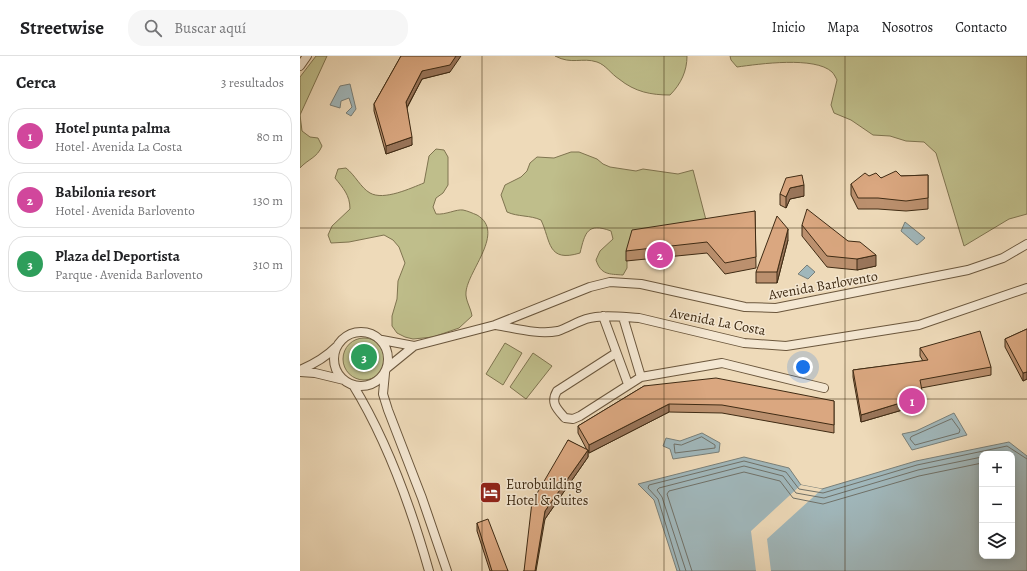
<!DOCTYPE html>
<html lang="es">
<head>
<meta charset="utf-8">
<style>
	:root { --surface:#fff; --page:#f6f6f6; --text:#202124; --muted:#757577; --line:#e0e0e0; --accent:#8f2418 }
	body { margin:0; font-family:Alegreya,serif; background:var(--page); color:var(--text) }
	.controls { position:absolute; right:12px; bottom:12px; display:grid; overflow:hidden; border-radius:8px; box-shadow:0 2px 10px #0003 }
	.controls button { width:36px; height:36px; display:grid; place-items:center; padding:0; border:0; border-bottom:1px solid var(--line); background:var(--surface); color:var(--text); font:20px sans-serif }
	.you { position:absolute; left:503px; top:311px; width:14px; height:14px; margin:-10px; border:3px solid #fff; border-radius:50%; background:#1a73e8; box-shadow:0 0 0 6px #1a73e833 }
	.badge { display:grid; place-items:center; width:26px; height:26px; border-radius:50%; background:var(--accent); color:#fff; font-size:13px; font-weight:700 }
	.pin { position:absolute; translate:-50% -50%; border:2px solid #fff; box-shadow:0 1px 4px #0006 }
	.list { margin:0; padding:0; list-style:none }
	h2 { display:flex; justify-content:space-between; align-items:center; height:52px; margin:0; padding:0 16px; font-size:17px }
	h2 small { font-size:13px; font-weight:400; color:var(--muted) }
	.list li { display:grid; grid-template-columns:26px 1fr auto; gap:12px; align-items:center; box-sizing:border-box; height:56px; margin:0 8px 8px; padding:0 8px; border:1px solid var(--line); border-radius:16px }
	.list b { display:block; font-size:15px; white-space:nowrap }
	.list p { margin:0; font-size:13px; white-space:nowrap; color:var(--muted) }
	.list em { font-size:13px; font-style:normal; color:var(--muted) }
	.icon { flex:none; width:22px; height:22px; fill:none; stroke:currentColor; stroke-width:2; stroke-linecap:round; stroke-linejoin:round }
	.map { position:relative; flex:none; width:727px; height:515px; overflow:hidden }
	header { display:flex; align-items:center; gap:24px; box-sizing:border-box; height:56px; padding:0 20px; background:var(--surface); border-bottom:1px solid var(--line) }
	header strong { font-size:19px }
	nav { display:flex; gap:22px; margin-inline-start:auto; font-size:14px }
	.search { width:280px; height:36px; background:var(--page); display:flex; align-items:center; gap:10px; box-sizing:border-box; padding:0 14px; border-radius:16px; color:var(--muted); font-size:15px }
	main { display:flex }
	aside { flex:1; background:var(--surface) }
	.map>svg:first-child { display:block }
	.green { fill:#bfbe8b; stroke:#7f7450 }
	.water { fill:#a0b7bb; stroke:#797f78; fill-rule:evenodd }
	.pier { fill:#eedab9 }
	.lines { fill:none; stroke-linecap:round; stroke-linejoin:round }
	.shore { stroke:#707168; stroke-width:1 }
	.minor-casing { stroke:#6b573d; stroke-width:10 }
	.minor { stroke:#f4e7d2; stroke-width:8 }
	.wall { fill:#bb906e; stroke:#3f2b14 }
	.shaded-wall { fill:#99755a; stroke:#3f2b14 }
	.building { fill:#daa780; stroke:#3f2b14 }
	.grid { fill:none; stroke:#3f2b14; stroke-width:1; stroke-opacity:0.55 }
	.labels { text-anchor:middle; stroke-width:3; stroke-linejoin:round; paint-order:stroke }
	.street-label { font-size:14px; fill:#3f2b14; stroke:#f4e7d2 }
	.poi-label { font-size:14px; fill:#3f2b14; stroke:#f4e7d2; text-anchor:start }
</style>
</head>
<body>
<header>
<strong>Streetwise</strong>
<div class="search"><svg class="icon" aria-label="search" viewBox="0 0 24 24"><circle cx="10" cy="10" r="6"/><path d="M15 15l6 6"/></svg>Buscar aquí</div>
<nav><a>Inicio</a><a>Mapa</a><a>Nosotros</a><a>Contacto</a></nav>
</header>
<main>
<aside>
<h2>Cerca<small>3 resultados</small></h2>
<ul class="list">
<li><span class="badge" style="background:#d1479c">1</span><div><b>Hotel punta palma</b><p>Hotel · Avenida La Costa</p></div><em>80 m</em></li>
<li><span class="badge" style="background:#d1479c">2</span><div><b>Babilonia resort</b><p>Hotel · Avenida Barlovento</p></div><em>130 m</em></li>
<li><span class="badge" style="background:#2e9e5b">3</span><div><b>Plaza del Deportista</b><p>Parque · Avenida Barlovento</p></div><em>310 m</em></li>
</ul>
</aside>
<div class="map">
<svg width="727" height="515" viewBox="0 0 727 515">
	<rect width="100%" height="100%" fill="#eedab9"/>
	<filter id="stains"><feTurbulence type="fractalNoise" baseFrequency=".005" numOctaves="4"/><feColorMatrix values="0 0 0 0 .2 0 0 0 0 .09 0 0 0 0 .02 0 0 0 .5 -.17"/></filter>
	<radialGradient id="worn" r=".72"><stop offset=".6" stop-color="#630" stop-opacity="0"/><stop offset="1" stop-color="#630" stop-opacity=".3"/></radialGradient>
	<path class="green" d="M 16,0 L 27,0 L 0,59 L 2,75 L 10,81 L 18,82 L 22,90 C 17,102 8,103 0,112 L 0,21 Z
		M 255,0 L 387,0 C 387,15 381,28 370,39 C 351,39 335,36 319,23 C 311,18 306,9 297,6 C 282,1 272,9 255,0 Z
		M 430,0 L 727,0 L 727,158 L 709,163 L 664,190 L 636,97 L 624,86 L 606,85 L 590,80 L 573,79 L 551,64 L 534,57 L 531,49 L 537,24 C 536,22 534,18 532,16 C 515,0 459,8 437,11 L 431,4 Z
		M 136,93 L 144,94 L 148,101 L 148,129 L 143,137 L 136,142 L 133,151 L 136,158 C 146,159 156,153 163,154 C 168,155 172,157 177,159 C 206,176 168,214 166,236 C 165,244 171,252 172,260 L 159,272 L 133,281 L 113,283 L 105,281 L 97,277 L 92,270 L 92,260 L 97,243 L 98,225 L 105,207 L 99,191 L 93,184 L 84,179 L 49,186 L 31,187 L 28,179 L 32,170 L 50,153 C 50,139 43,132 35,122 L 38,113 L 46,112 C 55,119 61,132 70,137 C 84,145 111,132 124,127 L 129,100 Z
		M 271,96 L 279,96 L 297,103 L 303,108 L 310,111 L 336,115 L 343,113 L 378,118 L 393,114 L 406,164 L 327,204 L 327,212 L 323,219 C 309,218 301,219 296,204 L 300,195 L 313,183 L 311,175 C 287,166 285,177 280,197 C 247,207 251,185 241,164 C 230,159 218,161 207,156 L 201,139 L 205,129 L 221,121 L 227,115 L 230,107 L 237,101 L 254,102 Z
		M43 303a21 21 0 1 1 42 0a21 21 0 1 1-42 0Z
		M 205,287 L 222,297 L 203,329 L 186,318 Z
		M 233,297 L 252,310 L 226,343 L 210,331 Z"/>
	<path class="water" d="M 50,28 L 56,53 L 51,60 L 46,57 L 52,51 L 49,42 L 41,45 L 40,52 L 30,49 L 40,30 Z
		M 605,166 L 625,182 L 617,189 L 601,175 Z
		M 507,209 L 515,216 L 508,223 L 498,218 Z
		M 654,357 L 667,379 L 612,394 L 602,378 L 616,375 Z
		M 402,377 L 420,387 L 419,396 L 373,403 L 370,393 L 363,390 L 366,382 L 380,385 Z
		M 709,386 L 727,400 L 727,515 L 377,515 L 354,444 L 338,428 L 444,401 L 489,412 L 501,429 L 522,433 L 616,405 ZM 682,398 L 712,398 L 712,500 L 682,500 Z"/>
	<path class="pier" d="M 501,429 L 522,433 L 467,483 L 471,515 L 456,515 L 451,475 Z"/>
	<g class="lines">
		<path class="shore" d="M 652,363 L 660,374 L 659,377 L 615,389 L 610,383 L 611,381 Z
			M 402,381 L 415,389 L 415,392 L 375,397 L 374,388 L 381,389 Z
			M 380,515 L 358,443 L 348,432 L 349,429 L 444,405 L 486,416 L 499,433 L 523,437 L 617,409 L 707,390 L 727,403
			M 386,515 L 362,441 L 357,434 L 359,432 L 444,410 L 483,420 L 496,437 L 524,442 L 618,414 L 682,401
			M 392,515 L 367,438 L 369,435 L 444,416 L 480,425 L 493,442 L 523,448 L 619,420 L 682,407"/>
		<defs>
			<path id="minor" d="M 0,10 L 7,0
				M 303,260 L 328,328
				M 323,261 L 341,321
				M 196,269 C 215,272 238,279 258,275 C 267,272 277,266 286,263 C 303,258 322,261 339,262 L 444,287 L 486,290 L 619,269 L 727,232
				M34 303a27 27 0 1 1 54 0a27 27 0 1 1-54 0Z
				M 82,284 L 114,290
				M 316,297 L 257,335 C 250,347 257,353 265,362 L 273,363 L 280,360 L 341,321 L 422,307 L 524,332
				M 87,312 L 114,290 L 195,269 L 290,231 L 310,226 L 341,228 L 445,251 L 476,252 L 668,214 L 703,202 L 727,188
				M 0,314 C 14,308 25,302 36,291
				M 0,316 L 15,317 L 44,324
				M 85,317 L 83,338 L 88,354 L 122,442 L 147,515
				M 53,329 C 88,386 111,451 129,515"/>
		</defs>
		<use href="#minor" class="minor-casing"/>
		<use href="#minor" class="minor"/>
	</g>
	<path class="wall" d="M 101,0 L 150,16 L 122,23 L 107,52 L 112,89 L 86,98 L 74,55 L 74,48 Z
		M 628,119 L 628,153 L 606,155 L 578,153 L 558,153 L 551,139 L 551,128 L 581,122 L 601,120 Z
		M 480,138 L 504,140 L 490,143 L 486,152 L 480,149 Z
		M 455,155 L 456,212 L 425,218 L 407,197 L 326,205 L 326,195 Z
		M 502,169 L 548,185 L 576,210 L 557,214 L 527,211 L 502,180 Z
		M 488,184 L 477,227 L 456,227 L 456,216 Z
		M 727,273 L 727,323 L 723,325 L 705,291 L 705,283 Z
		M 620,292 L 691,311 L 691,319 L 621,332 L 623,348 L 561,366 L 553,321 L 553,314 L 623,305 L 620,300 Z
		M 344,330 L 534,345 L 534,377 L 422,357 L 369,356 L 289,397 L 288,394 L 288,401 L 245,463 L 224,515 L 268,384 L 287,394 L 278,377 L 278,370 Z
		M 177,467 L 208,515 L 190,515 L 177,475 Z"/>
	<path class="shaded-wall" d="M 156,0 L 161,0 L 150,16 L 122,23 L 106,53 L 106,46 L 122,15 Z
		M 112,81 L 112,89 L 86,98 L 86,90 Z
		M 504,129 L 504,140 L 490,143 L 486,152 L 486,141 L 490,132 Z
		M 488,173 L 488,184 L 477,227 L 477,216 Z
		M 576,199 L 576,210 L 557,214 L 557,203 Z
		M 727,316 L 727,323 L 723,325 L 723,317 Z
		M 623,340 L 623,348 L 561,366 L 561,359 Z
		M 369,348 L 369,356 L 289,397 L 289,389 Z
		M 288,394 L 288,401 L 245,463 L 236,515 L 235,515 L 245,455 Z"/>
	<path class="building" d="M 101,0 L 156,0 L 150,9 L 122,15 L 106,46 L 112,81 L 86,90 L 74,48 Z
		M 596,115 L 601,120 L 628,119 L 628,142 L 606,145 L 578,142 L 558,142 L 551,128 L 565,117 L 569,120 L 576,117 L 581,122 Z
		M 502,119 L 504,129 L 490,132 L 486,141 L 480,138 L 486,122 Z
		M 507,153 L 548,185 L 560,186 L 576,199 L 557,203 L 527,200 L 502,169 Z
		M 455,155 L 456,201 L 425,207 L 407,186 L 326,195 L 332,174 Z
		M 477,160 L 488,173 L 477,216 L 456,216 Z
		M 727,273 L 727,316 L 723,317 L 705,283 Z
		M 680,275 L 691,311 L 620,324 L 623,340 L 561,359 L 553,314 L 628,304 L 620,292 Z
		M 416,322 L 534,345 L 534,369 L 422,349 L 369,348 L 289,389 L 278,370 L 344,330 Z
		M 268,384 L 288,394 L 245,455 L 235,515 L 224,515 L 232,446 Z
		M 188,463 L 208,515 L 192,515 L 177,467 Z"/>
	<path class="grid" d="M 182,0 L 182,515M 364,0 L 364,515M 545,0 L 545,515M 0,172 L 727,172M 0,343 L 727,343"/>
	<defs>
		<symbol id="hotel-square" viewBox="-11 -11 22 22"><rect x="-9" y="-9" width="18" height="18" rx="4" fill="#8f2418" stroke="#f4e7d2"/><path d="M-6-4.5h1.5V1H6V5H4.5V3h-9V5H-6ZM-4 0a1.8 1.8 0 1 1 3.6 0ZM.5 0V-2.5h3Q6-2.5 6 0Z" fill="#fff"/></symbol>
	</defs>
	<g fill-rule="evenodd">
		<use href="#hotel-square" x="178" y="424" width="25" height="25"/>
	</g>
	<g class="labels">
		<g class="street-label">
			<text transform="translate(523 229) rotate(-10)" y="5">Avenida Barlovento</text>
			<text transform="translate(418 265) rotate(11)" y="5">Avenida La Costa</text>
		</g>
		<g class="poi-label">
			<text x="206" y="433">Eurobuilding<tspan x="206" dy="16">Hotel &amp; Suites</tspan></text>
		</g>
	</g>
	<rect width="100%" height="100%" filter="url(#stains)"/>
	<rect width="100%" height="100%" fill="url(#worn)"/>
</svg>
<div class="controls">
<button>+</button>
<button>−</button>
<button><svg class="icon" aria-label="layers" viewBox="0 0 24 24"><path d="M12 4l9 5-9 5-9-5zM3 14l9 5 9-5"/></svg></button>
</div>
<div class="you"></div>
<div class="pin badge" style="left:612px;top:345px;background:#d1479c">1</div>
<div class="pin badge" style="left:360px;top:199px;background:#d1479c">2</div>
<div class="pin badge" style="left:64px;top:301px;background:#2e9e5b">3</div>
</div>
</main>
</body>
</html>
